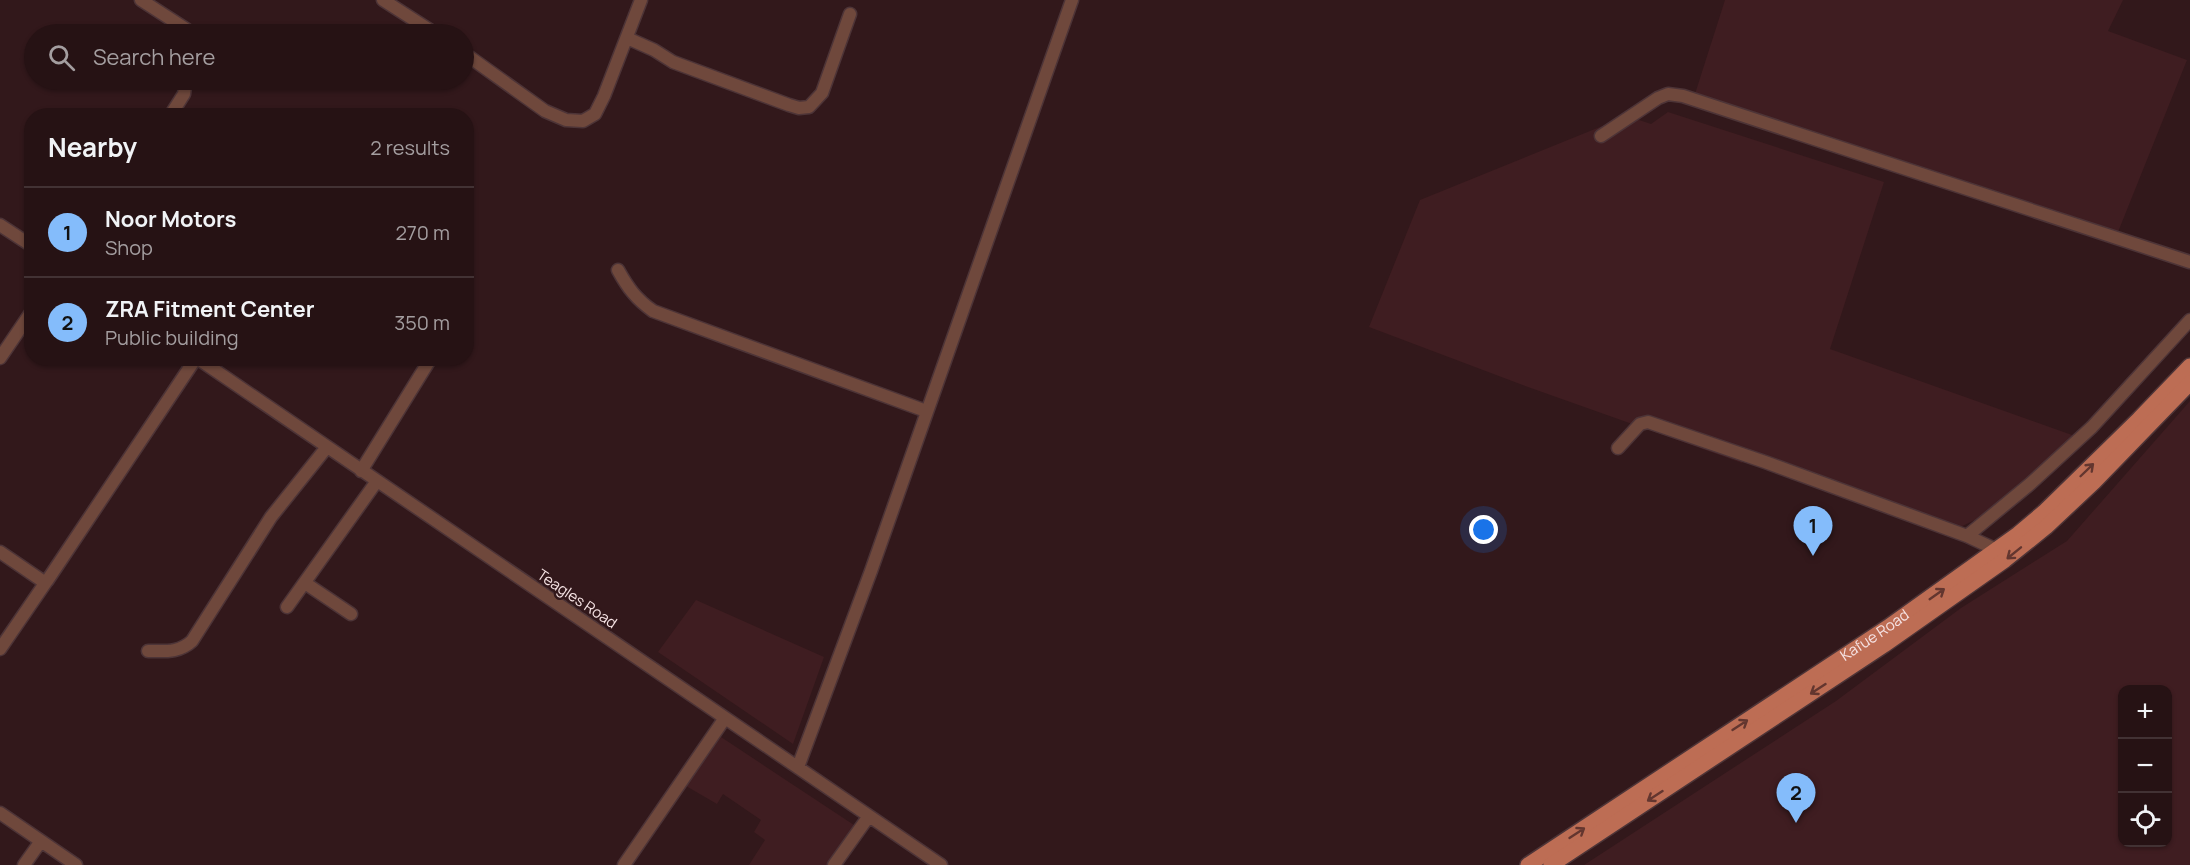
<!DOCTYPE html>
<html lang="en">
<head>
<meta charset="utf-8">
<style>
	:root { --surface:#261214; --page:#2e1b1d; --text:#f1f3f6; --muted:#a49ea0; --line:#423234; --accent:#84bcfb }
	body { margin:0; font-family:Manrope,sans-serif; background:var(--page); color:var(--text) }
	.controls { position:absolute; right:18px; bottom:18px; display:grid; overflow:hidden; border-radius:12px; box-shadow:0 2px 4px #0004 }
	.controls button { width:54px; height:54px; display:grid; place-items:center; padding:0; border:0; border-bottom:2px solid var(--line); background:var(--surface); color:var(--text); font:30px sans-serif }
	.you { position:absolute; left:1484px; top:530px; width:21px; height:21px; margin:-15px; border:4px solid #fff; border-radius:50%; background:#1a73e8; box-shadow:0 0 0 9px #1a73e833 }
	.badge { display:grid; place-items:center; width:39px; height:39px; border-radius:50%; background:var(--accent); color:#111; font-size:20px; font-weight:700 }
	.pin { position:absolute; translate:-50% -50px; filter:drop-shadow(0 2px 3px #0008) }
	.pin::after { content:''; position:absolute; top:32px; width:21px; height:18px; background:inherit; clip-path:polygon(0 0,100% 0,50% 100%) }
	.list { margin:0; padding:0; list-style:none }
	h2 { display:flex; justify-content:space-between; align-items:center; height:78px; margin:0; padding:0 24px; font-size:26px }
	h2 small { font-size:20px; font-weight:400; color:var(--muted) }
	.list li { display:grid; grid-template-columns:39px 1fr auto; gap:18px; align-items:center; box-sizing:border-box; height:90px; padding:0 24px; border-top:2px solid var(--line) }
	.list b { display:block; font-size:22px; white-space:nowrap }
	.list p { margin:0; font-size:20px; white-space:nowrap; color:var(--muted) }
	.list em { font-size:20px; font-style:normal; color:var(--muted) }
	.icon { flex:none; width:33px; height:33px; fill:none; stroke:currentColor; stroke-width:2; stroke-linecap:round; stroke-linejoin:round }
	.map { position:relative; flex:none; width:2190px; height:865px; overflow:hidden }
	.search { position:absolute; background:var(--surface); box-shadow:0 2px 4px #0004; left:24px; top:24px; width:450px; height:66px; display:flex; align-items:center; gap:15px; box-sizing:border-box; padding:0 21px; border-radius:33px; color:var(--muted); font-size:22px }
	.panel { position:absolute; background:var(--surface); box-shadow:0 2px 4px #0004; left:24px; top:108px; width:450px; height:258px; border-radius:24px }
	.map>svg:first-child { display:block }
	.built { fill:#3f1d21; fill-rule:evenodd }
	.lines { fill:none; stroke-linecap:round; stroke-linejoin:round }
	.minor-casing { stroke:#4d3437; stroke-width:15 }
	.major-casing { stroke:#4d3437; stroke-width:18 }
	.minor { stroke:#6f483c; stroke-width:12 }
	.major { stroke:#bd6d54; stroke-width:15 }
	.oneway { stroke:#63362f }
	.labels { text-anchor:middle; stroke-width:5; stroke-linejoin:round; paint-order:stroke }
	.street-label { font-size:15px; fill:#f6e3e4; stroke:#32181b }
</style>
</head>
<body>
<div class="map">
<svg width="2190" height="865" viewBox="0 0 2190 865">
	<rect width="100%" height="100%" fill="#32181b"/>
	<path class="built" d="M 1725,0 L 2123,0 L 2108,31 L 2187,60 L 2118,232 L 1694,97 Z
		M 1668,112 L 1884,182 L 1830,349 L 2086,440 L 1996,510 L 1958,528 L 1752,452 L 1742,463 L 1528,387 L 1369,327 L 1420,200 L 1627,116 L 1651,124 Z
		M 2190,401 L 2190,865 L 1584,865 L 1836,701 L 1961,608 L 2067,541 ZM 2122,690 L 2168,690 L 2168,842 L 2122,842 Z
		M 696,600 L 824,657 L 793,744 L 658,652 Z
		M 721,737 L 857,827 L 828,865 L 749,865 L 765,840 L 754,832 L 761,820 L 723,794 L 717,804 L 686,786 Z"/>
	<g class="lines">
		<defs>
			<path id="minor" d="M 141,0 L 186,29 L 189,34
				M 383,0 L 436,34
				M 627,38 L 654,50 L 673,62 L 789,105 L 799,108 L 809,107 L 822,93 L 850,14
				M 464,53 L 545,111 L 566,120 L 583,121 L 595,114 L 604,96 L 641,0
				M 170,116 L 184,94 L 186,80
				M 1601,136 L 1658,98 L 1668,94 L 1683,96 L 2190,262
				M 0,225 L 32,246
				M 618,270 C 628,288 636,299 653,311 L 926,411
				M 0,358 L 32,311
				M 197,358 L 941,865
				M 1618,448 L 1640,424 L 1648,422 L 1765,462 L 1967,536 L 1997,550
				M 361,471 L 431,358
				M 1967,536 L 2030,484 L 2092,427 L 2190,320
				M 0,552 L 44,582 L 47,581 L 196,358
				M 305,583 L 351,614
				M 287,607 L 377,481
				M 0,649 L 46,582
				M 148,651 C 165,651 179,653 192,641 L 271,517 L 327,447
				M 798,767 L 871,571 L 1072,0
				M 0,813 L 41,841 L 24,865
				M 41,841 L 76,865
				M 624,865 L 725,718
				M 834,865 L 869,816"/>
			<g id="major">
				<path id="s1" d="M 1528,865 L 1888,627 L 2018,534 L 2044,512 L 2139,419 L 2190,366"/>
				<path d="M 1551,865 L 1884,645 L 2005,560 L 2046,527 L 2094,482 L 2190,383"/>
			</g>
		</defs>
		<use href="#minor" class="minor-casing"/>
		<use href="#major" class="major-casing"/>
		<use href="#minor" class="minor"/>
		<use href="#major" class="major"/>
	</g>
	<defs><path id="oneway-shaft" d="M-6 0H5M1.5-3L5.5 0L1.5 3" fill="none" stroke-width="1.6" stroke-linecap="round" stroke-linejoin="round" transform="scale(1.5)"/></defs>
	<g class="oneway">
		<use href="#oneway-shaft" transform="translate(2087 470) rotate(-44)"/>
		<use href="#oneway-shaft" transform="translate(2014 553) rotate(141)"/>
		<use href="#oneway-shaft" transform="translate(1937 594) rotate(-35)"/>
		<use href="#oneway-shaft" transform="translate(1818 689) rotate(147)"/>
		<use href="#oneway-shaft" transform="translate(1740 725) rotate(-33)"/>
		<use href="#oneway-shaft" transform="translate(1655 796) rotate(147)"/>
		<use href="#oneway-shaft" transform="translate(1577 833) rotate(-33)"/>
	</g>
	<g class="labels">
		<g class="street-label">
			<text transform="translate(577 599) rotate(34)" y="5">Teagles Road</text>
			<text dy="5" stroke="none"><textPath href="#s1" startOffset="416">Kafue Road</textPath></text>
		</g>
	</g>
</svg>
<div class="controls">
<button>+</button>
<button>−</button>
<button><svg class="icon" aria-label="locate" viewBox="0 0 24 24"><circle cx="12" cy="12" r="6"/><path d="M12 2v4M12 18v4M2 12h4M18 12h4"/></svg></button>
</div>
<div class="you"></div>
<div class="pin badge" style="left:1813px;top:556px">1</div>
<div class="pin badge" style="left:1796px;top:823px">2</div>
<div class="search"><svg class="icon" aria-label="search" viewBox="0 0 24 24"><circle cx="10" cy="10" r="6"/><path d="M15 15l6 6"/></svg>Search here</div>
<section class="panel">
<h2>Nearby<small>2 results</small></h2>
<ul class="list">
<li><span class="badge">1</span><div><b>Noor Motors</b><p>Shop</p></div><em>270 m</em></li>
<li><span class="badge">2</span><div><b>ZRA Fitment Center</b><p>Public building</p></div><em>350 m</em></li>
</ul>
</section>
</div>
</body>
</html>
